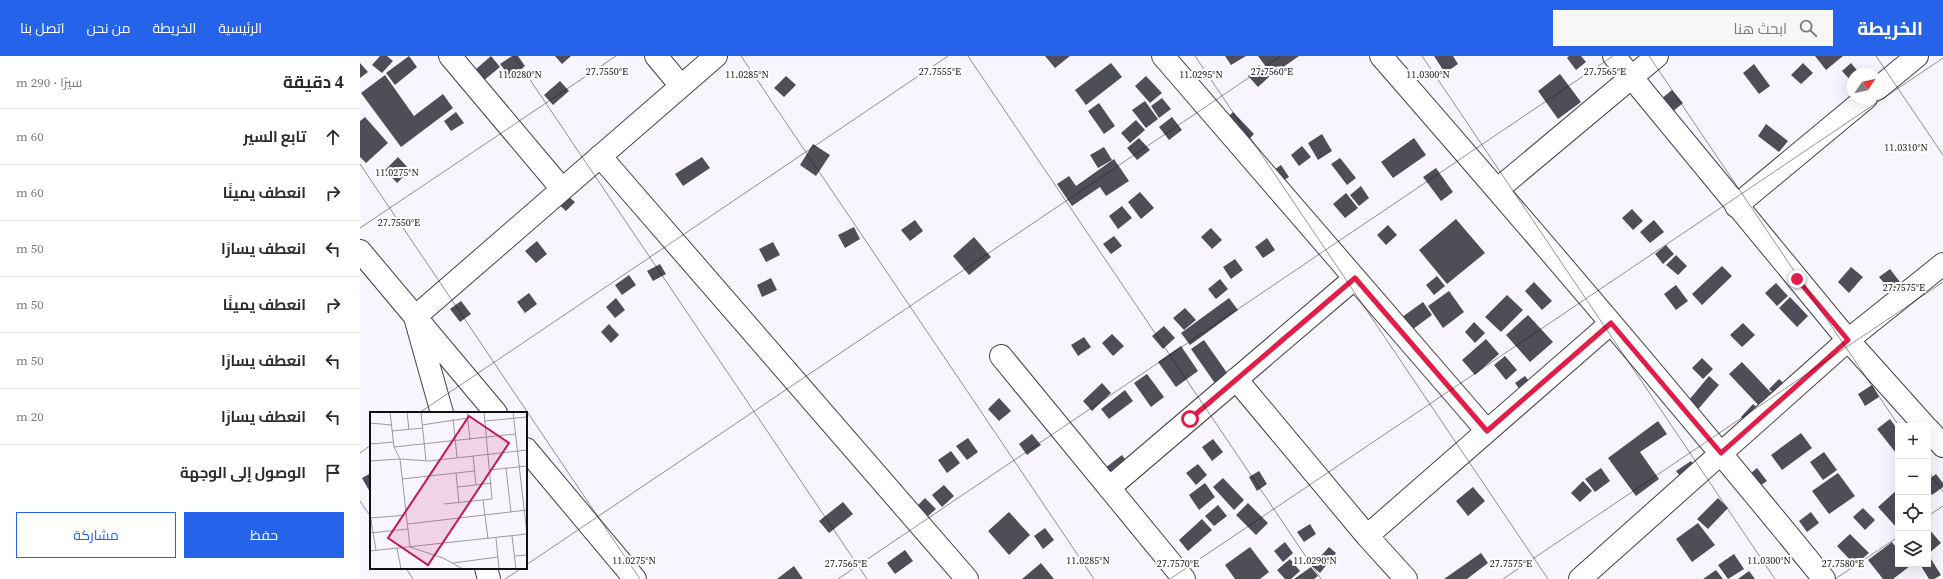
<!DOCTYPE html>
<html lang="ar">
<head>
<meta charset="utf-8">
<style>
	:root { --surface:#fff; --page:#f7f7f7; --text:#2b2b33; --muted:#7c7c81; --line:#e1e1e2; --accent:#2563eb }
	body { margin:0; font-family:"Source Serif 4",Cairo,serif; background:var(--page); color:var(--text); direction:rtl }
	.controls { position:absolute; right:12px; bottom:12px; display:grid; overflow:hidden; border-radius:0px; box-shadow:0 4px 16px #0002 }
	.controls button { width:36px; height:36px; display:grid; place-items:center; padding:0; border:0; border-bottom:1px solid var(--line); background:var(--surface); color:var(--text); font:20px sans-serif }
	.compass { position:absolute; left:1487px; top:12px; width:36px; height:36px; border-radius:50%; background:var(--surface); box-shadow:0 4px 16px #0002; rotate:56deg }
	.stop { position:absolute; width:12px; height:12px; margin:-9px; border:3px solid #e11d48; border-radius:50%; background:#fff }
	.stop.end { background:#e11d48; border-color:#fff; box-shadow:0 1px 4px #0008 }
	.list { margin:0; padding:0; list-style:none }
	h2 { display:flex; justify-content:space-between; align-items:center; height:52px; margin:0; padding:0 16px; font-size:17px }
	h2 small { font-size:13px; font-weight:400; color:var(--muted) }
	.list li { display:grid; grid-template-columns:26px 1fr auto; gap:12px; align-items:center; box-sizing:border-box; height:56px; padding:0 16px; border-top:1px solid var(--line) }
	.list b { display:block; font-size:15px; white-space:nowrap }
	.list em { font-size:13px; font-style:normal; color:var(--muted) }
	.actions { display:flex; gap:8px; padding:12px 16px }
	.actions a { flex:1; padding:9px 0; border:1px solid var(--accent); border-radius:0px; text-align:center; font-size:14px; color:var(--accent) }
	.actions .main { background:var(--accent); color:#fff }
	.icon { flex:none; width:22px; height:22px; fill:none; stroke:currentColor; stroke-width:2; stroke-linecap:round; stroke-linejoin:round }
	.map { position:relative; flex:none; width:1583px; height:523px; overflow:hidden; direction:ltr }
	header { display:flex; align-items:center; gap:24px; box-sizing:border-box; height:56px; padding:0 20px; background:var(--accent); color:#fff }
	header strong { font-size:19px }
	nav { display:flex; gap:22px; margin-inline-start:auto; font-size:14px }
	.search { width:280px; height:36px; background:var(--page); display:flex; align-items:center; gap:10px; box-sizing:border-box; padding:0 14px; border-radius:0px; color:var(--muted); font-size:15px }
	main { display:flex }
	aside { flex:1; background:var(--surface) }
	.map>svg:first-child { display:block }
	.building { fill:#4e4e59 }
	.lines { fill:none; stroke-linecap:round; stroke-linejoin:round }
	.minor-casing { stroke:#444; stroke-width:24 }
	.minor { stroke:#fff; stroke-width:22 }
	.route { stroke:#e11d48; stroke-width:5 }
	.ticks { fill:none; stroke:#111; stroke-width:1; stroke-opacity:0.45 }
	.inset-road { fill:none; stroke:#9c9a9f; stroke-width:1 }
	.view { fill:#c2185b; fill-opacity:0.15; stroke:#c2185b; stroke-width:2 }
	.inset-edge { fill:none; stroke:#111; stroke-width:2 }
	.ticks-label { font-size:10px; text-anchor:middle; fill:#111; stroke:#fff; stroke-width:4; stroke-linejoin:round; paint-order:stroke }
</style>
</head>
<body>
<header>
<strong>الخريطة</strong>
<div class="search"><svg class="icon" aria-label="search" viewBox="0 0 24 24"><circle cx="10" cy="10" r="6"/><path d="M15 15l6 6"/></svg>ابحث هنا</div>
<nav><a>الرئيسية</a><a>الخريطة</a><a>من نحن</a><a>اتصل بنا</a></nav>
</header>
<main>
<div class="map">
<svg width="1583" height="523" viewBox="0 0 1583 523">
	<rect width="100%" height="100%" fill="#f8f5fe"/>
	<path class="building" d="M 20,0 L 27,0 L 33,5 L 22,17 L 12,9 Z
		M 49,0 L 57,11 L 35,29 L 26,17 Z
		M 131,0 L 140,11 L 117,30 L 108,20 Z
		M 152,0 L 158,0 L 165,10 L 150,21 L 140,8 Z
		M 195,0 L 211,0 L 202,8 Z
		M 685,0 L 710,0 L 695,12 Z
		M 865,0 L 886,0 L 871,9 Z
		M 898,0 L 939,0 L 912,19 Z
		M 1074,0 L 1093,0 L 1098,8 L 1085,17 Z
		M 1209,0 L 1221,0 L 1226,6 L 1216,14 L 1207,2 Z
		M 1455,0 L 1483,0 L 1466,14 Z
		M 0,7 L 8,16 L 0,22 Z
		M 751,7 L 762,21 L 726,49 L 715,34 Z
		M 1443,7 L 1453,17 L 1441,28 L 1431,19 Z
		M 1491,7 L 1500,18 L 1493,18 L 1493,27 L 1482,15 Z
		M 1394,8 L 1410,30 L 1399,38 L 1383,17 Z
		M 899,9 L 910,20 L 898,31 L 888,20 Z
		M 1200,18 L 1221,46 L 1198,63 L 1178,35 Z
		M 25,19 L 54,60 L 83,38 L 93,52 L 41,91 L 1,37 Z
		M 426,20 L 436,29 L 424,41 L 414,32 Z
		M 786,20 L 802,37 L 790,47 L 775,30 Z
		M 200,25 L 209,35 L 193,49 L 184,39 Z
		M 1312,34 L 1323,47 L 1306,61 L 1295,48 Z
		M 802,42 L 811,53 L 799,62 L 791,50 Z
		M 785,45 L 798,63 L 786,72 L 772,54 Z
		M 739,47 L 755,70 L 744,78 L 728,55 Z
		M 96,56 L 104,67 L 91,75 L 84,65 Z
		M 873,56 L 894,78 L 884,88 L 863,66 Z
		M 5,61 L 28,87 L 6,107 L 0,101 L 0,65 Z
		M 812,61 L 822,74 L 809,84 L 799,71 Z
		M 776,64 L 785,74 L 770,87 L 761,77 Z
		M 1406,68 L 1428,85 L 1419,96 L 1398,80 Z
		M 962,78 L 972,95 L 958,104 L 948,87 Z
		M 779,82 L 790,94 L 777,104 L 767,92 Z
		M 1054,82 L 1066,99 L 1033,122 L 1021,106 Z
		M 453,88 L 470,99 L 456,120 L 440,109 Z
		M 942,90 L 951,101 L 939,110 L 931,99 Z
		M 744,91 L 752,104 L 738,112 L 730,99 Z
		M 38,101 L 50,114 L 37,127 L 25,114 Z
		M 342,101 L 350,112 L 323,130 L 315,118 Z
		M 980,102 L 996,122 L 987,129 L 971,108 Z
		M 754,103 L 769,125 L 746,140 L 740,131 L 712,150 L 697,128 L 709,120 L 716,130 Z
		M 921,109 L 929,121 L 918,128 L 910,117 Z
		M 1076,112 L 1093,136 L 1081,145 L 1063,121 Z
		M 1001,130 L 1009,142 L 999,150 L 990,139 Z
		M 203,136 L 215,146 L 206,155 L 195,145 Z
		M 780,136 L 794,152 L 781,163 L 768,146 Z
		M 986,137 L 998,152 L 985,162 L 973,148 Z
		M 762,150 L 772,162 L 758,173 L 749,160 Z
		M 1272,153 L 1283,165 L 1273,174 L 1262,162 Z
		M 1096,163 L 1125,197 L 1087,228 L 1059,194 Z
		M 555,164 L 563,175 L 550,185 L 541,174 Z
		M 1294,164 L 1304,176 L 1290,187 L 1280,176 Z
		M 1028,169 L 1037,179 L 1026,189 L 1017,179 Z
		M 494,171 L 500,183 L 485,192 L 478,179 Z
		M 851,172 L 862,184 L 852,193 L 841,181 Z
		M 754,180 L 762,190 L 751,198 L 743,188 Z
		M 614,181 L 631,201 L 609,219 L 593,200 Z
		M 907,182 L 915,194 L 903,202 L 895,191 Z
		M 177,185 L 187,198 L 176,207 L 165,195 Z
		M 413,186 L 420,199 L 406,206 L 399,193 Z
		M 1306,189 L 1314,198 L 1303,208 L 1295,198 Z
		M 1316,199 L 1327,210 L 1318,219 L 1306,209 Z
		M 875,203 L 883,214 L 871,223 L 863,211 Z
		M 300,208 L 306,218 L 293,225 L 287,215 Z
		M 1362,210 L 1372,220 L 1342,249 L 1332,238 Z
		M 1491,211 L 1503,221 L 1489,237 L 1478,226 Z
		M 1530,213 L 1543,230 L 1533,238 L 1519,221 Z
		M 269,219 L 276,229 L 262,239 L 255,229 Z
		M 1077,220 L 1085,230 L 1074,239 L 1066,229 Z
		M 411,222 L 417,234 L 402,241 L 397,229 Z
		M 860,223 L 868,233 L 856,243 L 848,233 Z
		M 1174,226 L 1192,245 L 1182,254 L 1165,235 Z
		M 1416,227 L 1428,240 L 1417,250 L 1405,237 Z
		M 1316,229 L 1328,245 L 1316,254 L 1304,238 Z
		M 1089,235 L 1104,256 L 1083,272 L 1068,250 Z
		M 169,237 L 177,248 L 165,257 L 157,246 Z
		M 1147,239 L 1163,254 L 1141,276 L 1125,261 Z
		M 1430,241 L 1448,260 L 1437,271 L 1419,252 Z
		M 256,242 L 265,254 L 255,262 L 246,251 Z
		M 869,242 L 878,254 L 830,289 L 821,277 Z
		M 101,245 L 111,258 L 100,266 L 90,253 Z
		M 1063,246 L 1072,259 L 1041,282 L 1031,269 Z
		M 825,252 L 836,264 L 824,274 L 813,262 Z
		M 1168,259 L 1193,286 L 1170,306 L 1146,279 Z
		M 1114,266 L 1125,277 L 1115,287 L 1105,276 Z
		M 1383,267 L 1395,279 L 1382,291 L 1370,279 Z
		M 249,268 L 259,279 L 251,287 L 241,276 Z
		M 804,270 L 815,282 L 803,293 L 792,280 Z
		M 752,278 L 764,290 L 753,300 L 742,287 Z
		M 724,281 L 731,291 L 718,300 L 711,289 Z
		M 1126,283 L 1139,298 L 1115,319 L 1102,304 Z
		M 844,284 L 872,324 L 859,333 L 831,293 Z
		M 821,290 L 838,315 L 816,331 L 798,306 Z
		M 1145,300 L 1157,314 L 1146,324 L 1134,309 Z
		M 1342,302 L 1353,313 L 1343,323 L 1332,312 Z
		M 1382,306 L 1417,343 L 1404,355 L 1369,318 Z
		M 787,318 L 804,341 L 791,351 L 774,327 Z
		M 1165,320 L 1175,333 L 1165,340 L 1155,327 Z
		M 1349,320 L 1359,329 L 1334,358 L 1324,350 Z
		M 1419,323 L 1431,334 L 1421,345 L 1409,333 Z
		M 742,327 L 751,337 L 732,355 L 723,345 Z
		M 1512,329 L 1519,341 L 1505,350 L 1498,338 Z
		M 765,334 L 773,345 L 749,363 L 741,353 Z
		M 639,342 L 651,355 L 639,365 L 628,353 Z
		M 1393,348 L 1404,358 L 1393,371 L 1381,361 Z
		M 1530,363 L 1538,374 L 1538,396 L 1536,397 L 1517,373 Z
		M 1298,365 L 1307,378 L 1280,396 L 1299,423 L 1276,440 L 1248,402 Z
		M 1441,377 L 1452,392 L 1422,414 L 1411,399 Z
		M 672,378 L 681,389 L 667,399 L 659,388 Z
		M 608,382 L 618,396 L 607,404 L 596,390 Z
		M 853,383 L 863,396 L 852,405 L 842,391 Z
		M 591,395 L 600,407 L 587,417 L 578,404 Z
		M 1464,396 L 1477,414 L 1463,424 L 1450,406 Z
		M 762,399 L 771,411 L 753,423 L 745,412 Z
		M 1331,405 L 1341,419 L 1327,429 L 1316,415 Z
		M 838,408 L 847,419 L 836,429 L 826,417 Z
		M 1241,412 L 1250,425 L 1235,436 L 1225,423 Z
		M 1397,412 L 1407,425 L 1394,434 L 1385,422 Z
		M 899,415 L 907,428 L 897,435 L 889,421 Z
		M 11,417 L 11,436 L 10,436 L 2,422 Z
		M 1478,417 L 1495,440 L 1469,458 L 1452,435 Z
		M 1576,418 L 1583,427 L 1583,431 L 1572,439 L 1568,433 L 1568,424 Z
		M 863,422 L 884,444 L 874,454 L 853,431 Z
		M 1223,425 L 1232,435 L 1220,446 L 1211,437 Z
		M 845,427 L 855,441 L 839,454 L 829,439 Z
		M 584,429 L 594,440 L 582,451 L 572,439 Z
		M 1113,431 L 1125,445 L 1108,460 L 1096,445 Z
		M 1538,433 L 1538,471 L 1537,472 L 1518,451 Z
		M 565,442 L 576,453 L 566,462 L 556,451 Z
		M 1358,442 L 1368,452 L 1348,473 L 1337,463 Z
		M 483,446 L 493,458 L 469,477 L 459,465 Z
		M 888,447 L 908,467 L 896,479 L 876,459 Z
		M 858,449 L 867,460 L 854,470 L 845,460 Z
		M 1503,452 L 1515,464 L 1505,474 L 1493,461 Z
		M 649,456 L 670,479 L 649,499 L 628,475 Z
		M 1451,456 L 1459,467 L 1447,476 L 1439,465 Z
		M 842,463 L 852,474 L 828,495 L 819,484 Z
		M 1338,467 L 1355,489 L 1332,506 L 1316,483 Z
		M 950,468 L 956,478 L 944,486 L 937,476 Z
		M 685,472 L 694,484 L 683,493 L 674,480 Z
		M 1568,472 L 1581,487 L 1568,498 Z
		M 1490,478 L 1509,497 L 1495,509 L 1477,490 Z
		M 925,486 L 933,497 L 923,506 L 914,495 Z
		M 1532,486 L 1538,494 L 1538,508 L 1548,508 L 1550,510 L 1533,523 L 1523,523 L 1508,504 Z
		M 890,491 L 909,516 L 900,523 L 875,523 L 865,509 Z
		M 969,491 L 976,497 L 960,517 L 952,510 Z
		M 545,494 L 553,505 L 535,518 L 527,507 Z
		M 1121,497 L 1128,507 L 1107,523 L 1084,523 Z
		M 1374,498 L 1384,513 L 1368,523 L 1358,509 Z
		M 930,503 L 940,515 L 931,523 L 925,523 L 917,514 Z
		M 1571,503 L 1581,519 L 1574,523 L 1569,523 L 1561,510 L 1568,508 L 1568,505 Z
		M 681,507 L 694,523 L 662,523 Z
		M 434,510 L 443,523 L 417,523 Z
		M 951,511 L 958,520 L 954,523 L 934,523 Z
		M 1356,514 L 1363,523 L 1343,523 Z
		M 1389,515 L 1395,523 L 1378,523 Z"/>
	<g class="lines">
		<defs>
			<path id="minor" d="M 90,0 L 202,133
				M 296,0 L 321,30
				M 803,0 L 1127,375
				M 1021,0 C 1171,172 1320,346 1464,523
				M 1254,0 L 1488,284 L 1565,370
				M 1517,33 L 1557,0
				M 240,100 L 607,523
				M 1138,133 L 1297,0
				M 1376,150 L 1506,42
				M 0,195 L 136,357
				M 641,300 L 824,523
				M 876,323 L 1007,480 L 1046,523
				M 82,357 L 55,261 L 356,0
				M 1568,373 L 1583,390
				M 166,393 L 275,523
				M 749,432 L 995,222
				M 1007,480 L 1251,267
				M 126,512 L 129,523
				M 1220,523 L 1488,284 L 1583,208"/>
		</defs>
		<use href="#minor" class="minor-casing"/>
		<use href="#minor" class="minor"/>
	</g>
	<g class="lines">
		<path class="route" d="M 830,363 L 995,222 L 1127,375 L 1251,267 L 1361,397 L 1488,284 L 1437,223"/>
	</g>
	<path class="ticks" d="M 154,0 L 507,523M 381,0 L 734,523M 608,0 L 961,523M 835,0 L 1188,523M 1062,0 L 1415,523M 1289,0 L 1539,370M 1516,0 L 1583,99M 0,108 L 280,523M 0,172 L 256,0M 59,357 L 588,0M 0,397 L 11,389M 1568,414 L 1583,436M 0,445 L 11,461M 1568,460 L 1583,450M 166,509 L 921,0M 46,512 L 53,523M 145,523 L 162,512M 478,523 L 1253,0M 810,523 L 1583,2M 1143,523 L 1583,226M 1475,523 L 1538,481"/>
	<g transform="translate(10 356)">
		<rect width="157" height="157" fill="#f8f5fe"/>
		<path class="inset-road" d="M 20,0 L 24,35 L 30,47 L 40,135 L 73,146 L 93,157M 37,0 L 39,18M 51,0 L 56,49M 97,0 L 100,28M 143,0 L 157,122M 83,7 L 87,45M 115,9 L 157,5M 0,11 L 22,13M 52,13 L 98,6M 22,19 L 53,16M 0,32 L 24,30M 24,35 L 145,22M 103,44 L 106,73M 0,49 L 30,47 L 59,49 L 157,38M 136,56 L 141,100M 120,58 L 157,54M 86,61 L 89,91M 32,67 L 104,59M 88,75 L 122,71M 113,88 L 118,127M 74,92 L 122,87 L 114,0M 0,102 L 6,138M 0,106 L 37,103M 38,112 L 157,98M 0,121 L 38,117M 142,124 L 146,157M 126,126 L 129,157M 27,136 L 31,157M 0,139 L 157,122M 145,144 L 157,143M 83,151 L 128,145"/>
		<path class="view" d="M 99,4 L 139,31 L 58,153 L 18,126 Z"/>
		<rect width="157" height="157" class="inset-edge"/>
	</g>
	<g class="ticks-label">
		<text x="247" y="19">27.7550°E</text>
		<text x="580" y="19">27.7555°E</text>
		<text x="912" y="19">27.7560°E</text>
		<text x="1245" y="19">27.7565°E</text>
		<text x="160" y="22">11.0280°N</text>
		<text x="387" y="22">11.0285°N</text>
		<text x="841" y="22">11.0295°N</text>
		<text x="1068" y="22">11.0300°N</text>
		<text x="1546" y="95">11.0310°N</text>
		<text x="37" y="120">11.0275°N</text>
		<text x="39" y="170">27.7550°E</text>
		<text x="1544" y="235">27.7575°E</text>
		<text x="274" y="508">11.0275°N</text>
		<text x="728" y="508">11.0285°N</text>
		<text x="955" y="508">11.0290°N</text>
		<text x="1409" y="508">11.0300°N</text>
		<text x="486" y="511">27.7565°E</text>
		<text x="818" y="511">27.7570°E</text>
		<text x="1151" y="511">27.7575°E</text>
		<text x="1483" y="511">27.7580°E</text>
	</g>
</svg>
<div class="controls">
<button>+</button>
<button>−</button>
<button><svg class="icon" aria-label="locate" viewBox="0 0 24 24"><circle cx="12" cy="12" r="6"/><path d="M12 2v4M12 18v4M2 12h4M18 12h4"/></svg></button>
<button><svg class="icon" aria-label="layers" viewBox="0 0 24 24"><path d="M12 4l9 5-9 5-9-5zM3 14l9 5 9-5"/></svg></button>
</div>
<svg class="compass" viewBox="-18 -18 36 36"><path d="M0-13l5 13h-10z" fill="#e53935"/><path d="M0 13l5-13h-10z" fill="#7c7c81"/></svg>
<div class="stop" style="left:830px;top:363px"></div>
<div class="stop end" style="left:1437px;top:223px"></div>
</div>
<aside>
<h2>4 دقيقة<small>سيرًا · 290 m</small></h2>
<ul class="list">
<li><svg class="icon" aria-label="ahead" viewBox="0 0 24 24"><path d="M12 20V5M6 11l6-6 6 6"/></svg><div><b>تابع السير</b></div><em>60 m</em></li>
<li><svg class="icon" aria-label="right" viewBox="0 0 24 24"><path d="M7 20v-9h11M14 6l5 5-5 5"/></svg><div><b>انعطف يمينًا</b></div><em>60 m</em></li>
<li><svg class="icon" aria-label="left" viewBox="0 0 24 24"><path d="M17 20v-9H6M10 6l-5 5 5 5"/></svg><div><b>انعطف يسارًا</b></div><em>50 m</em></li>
<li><svg class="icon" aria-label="right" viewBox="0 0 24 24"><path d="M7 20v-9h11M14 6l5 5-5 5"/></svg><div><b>انعطف يمينًا</b></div><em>50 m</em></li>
<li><svg class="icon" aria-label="left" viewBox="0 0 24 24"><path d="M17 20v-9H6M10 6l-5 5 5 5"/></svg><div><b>انعطف يسارًا</b></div><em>50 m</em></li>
<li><svg class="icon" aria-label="left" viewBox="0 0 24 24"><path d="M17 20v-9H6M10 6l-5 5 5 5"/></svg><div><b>انعطف يسارًا</b></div><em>20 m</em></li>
<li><svg class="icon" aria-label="arrive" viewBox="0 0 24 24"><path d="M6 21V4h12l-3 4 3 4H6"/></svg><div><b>الوصول إلى الوجهة</b></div></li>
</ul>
<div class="actions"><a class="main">حفظ</a><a>مشاركة</a></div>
</aside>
</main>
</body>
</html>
